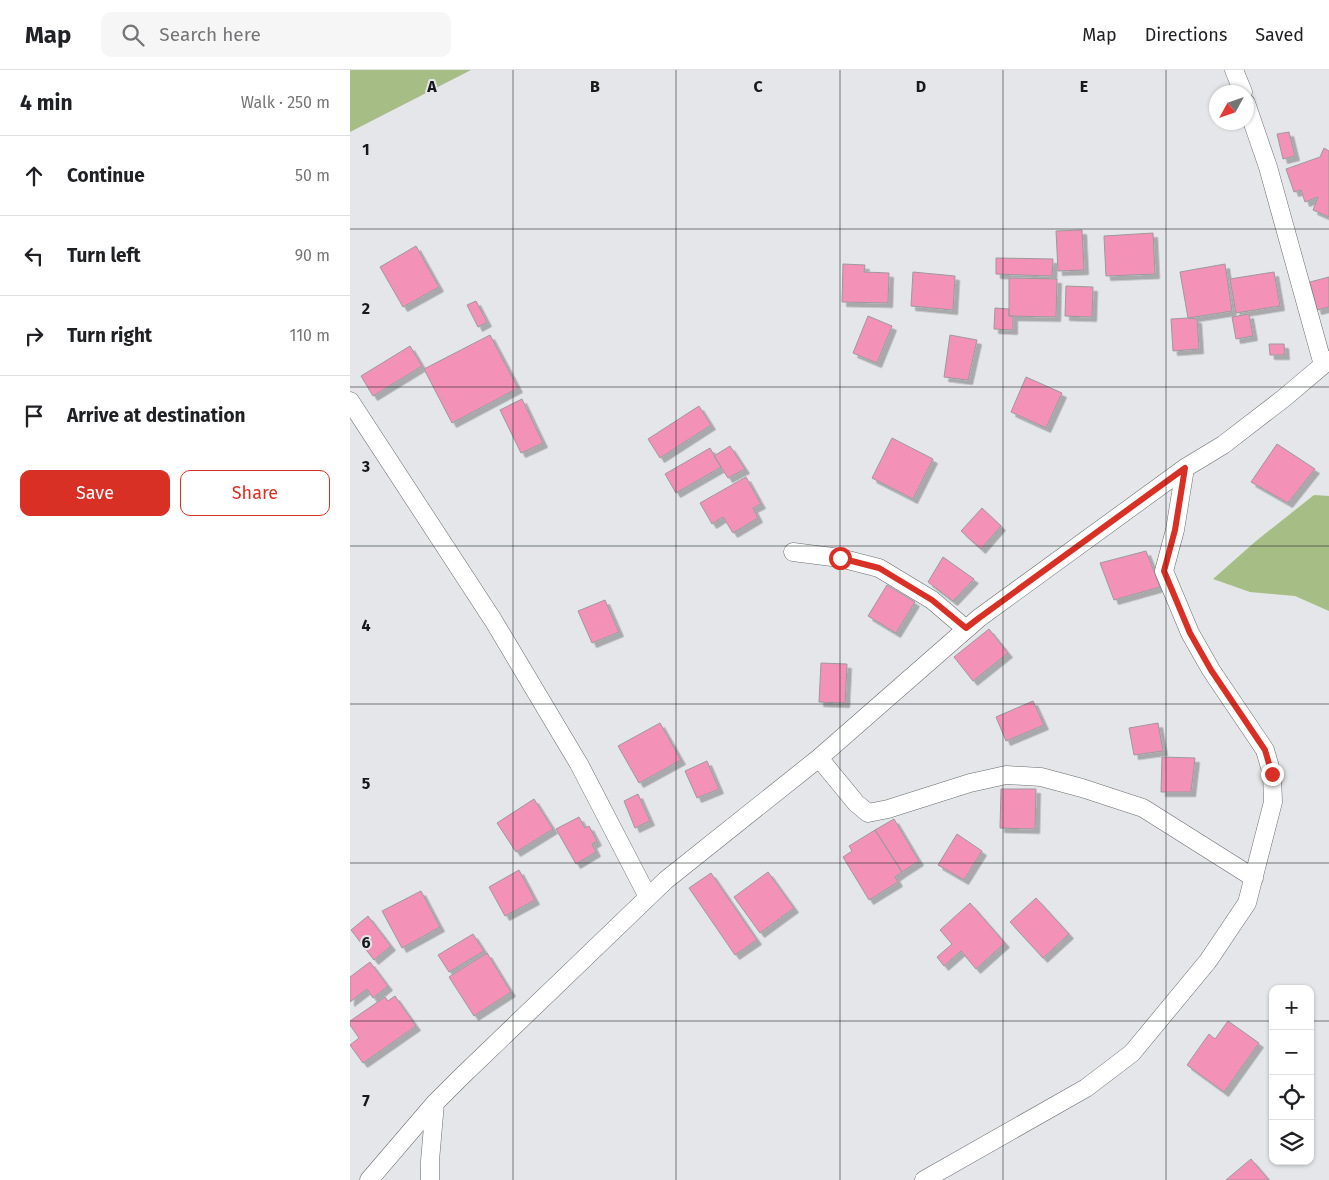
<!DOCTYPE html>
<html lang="en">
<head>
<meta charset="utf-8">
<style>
	:root { --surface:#fff; --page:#f6f6f6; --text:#202124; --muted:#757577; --line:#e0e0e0; --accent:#d93025 }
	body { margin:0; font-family:"Fira Sans",sans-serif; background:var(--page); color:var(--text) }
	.controls { position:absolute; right:15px; bottom:15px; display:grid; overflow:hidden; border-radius:10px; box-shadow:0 1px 4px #0004 }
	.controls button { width:45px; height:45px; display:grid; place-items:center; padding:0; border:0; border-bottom:1px solid var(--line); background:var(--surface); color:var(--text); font:25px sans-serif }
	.compass { position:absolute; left:859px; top:15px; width:45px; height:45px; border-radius:50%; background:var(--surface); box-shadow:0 1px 4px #0004; rotate:230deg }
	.stop { position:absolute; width:15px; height:15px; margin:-11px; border:4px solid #d93025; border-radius:50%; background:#fff }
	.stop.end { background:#d93025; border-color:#fff; box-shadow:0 1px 5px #0008 }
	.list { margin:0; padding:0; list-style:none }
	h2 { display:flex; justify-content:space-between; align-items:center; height:65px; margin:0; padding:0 20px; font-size:21px }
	h2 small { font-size:16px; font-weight:400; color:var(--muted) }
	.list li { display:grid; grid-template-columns:32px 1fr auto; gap:15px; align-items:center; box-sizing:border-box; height:80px; padding:0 20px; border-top:1px solid var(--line) }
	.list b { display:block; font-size:19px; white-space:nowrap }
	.list em { font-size:16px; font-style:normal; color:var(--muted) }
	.actions { display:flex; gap:10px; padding:15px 20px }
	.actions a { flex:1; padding:11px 0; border:1px solid var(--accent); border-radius:10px; text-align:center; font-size:18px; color:var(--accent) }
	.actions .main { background:var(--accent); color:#fff }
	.icon { flex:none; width:28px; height:28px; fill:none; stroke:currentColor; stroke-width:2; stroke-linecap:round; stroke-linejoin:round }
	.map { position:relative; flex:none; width:979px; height:1110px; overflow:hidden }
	header { display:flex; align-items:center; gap:30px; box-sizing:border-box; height:70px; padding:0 25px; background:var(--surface); border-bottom:1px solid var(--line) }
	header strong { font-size:24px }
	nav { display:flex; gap:28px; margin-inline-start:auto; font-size:18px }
	.search { width:350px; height:45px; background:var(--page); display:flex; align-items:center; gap:12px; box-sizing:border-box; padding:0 18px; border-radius:10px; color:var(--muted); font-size:19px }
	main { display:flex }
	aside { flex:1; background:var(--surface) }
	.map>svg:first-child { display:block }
	.green { fill:#a6bd86 }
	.building { fill:#f491b7; stroke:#9d999b; filter:url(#shadow) }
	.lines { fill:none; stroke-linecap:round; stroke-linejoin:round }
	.street-casing { stroke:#696b6e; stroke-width:19 }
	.street { stroke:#fff; stroke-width:18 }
	.route { stroke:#d93025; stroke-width:6 }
	.grid { fill:none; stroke:#18191a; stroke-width:1; stroke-opacity:0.55 }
	.grid-label { font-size:16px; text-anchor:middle; font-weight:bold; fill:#18191a; stroke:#e4e6e9; stroke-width:4; stroke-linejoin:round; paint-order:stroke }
</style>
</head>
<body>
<header>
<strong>Map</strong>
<div class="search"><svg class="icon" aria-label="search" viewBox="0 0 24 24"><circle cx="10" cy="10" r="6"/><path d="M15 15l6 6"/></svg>Search here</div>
<nav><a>Map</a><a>Directions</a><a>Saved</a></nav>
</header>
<main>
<aside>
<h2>4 min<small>Walk · 250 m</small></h2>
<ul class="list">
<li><svg class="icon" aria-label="ahead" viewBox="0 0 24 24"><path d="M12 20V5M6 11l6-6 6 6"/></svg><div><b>Continue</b></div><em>50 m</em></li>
<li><svg class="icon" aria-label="left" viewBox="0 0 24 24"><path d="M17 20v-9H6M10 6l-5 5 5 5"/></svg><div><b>Turn left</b></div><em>90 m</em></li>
<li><svg class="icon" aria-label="right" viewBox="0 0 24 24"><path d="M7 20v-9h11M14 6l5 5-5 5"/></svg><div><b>Turn right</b></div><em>110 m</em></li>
<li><svg class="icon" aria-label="arrive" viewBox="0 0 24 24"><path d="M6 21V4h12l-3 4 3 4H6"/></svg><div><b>Arrive at destination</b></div></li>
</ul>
<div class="actions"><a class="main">Save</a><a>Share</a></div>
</aside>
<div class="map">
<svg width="979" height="1110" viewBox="0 0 979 1110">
	<defs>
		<filter id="shadow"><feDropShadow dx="4.5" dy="4.5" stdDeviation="0" flood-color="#0004"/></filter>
	</defs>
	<rect width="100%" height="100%" fill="#e4e6e9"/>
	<path class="green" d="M 0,0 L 121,0 L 0,62 Z
		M 964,425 L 979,426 L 979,541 L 945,526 L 900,522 L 863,509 L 906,471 Z"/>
	<path class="building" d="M 939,62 L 945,86 L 933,89 L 927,64 Z
		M 974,78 L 979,81 L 979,147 L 963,140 L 968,127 L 955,132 L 951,120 L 944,122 L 936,99 L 970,87 Z
		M 732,160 L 734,200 L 708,201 L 706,161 Z
		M 803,163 L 805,204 L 756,206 L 754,166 Z
		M 66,176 L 89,217 L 53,237 L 30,197 Z
		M 646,188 L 703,189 L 702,206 L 646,204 Z
		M 493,194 L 515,195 L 514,202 L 539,203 L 538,233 L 492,232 Z
		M 875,194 L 882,241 L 838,248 L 830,202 Z
		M 563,202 L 605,206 L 603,240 L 561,236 Z
		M 924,202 L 930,236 L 886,243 L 880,209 Z
		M 979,207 L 979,237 L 967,240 L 960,212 Z
		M 659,208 L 707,209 L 706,247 L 659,246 Z
		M 716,216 L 743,217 L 742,247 L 715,246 Z
		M 126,231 L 137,252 L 128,257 L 117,235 Z
		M 645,238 L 659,239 L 659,246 L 663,246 L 663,260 L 644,259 Z
		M 899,244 L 903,266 L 886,269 L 882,247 Z
		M 518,246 L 542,256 L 527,293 L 503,283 Z
		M 838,248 L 847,249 L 849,279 L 823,281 L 821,249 Z
		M 140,265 L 168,318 L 102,353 L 74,299 Z
		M 600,265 L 627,270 L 618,310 L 594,307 Z
		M 919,274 L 934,274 L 935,285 L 920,285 Z
		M 60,276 L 72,296 L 23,326 L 11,306 Z
		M 676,307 L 712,323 L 696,358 L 661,342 Z
		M 172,329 L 193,373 L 171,383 L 150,340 Z
		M 349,336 L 361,355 L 310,388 L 298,369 Z
		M 542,368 L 583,389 L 563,429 L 522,408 Z
		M 927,374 L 965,399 L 938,433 L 901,412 Z
		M 380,376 L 395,399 L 378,408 L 364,386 Z
		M 360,378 L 371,397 L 326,423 L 315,404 Z
		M 396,407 L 411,434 L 403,438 L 408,448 L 383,463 L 373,447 L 362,454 L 350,433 Z
		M 632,438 L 651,456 L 631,479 L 611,461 Z
		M 796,481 L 810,517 L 764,530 L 750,493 Z
		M 593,487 L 624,509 L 603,531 L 578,512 Z
		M 537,515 L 565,532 L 546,563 L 518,546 Z
		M 255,530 L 269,562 L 242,573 L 228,541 Z
		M 639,559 L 658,583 L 623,611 L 604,587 Z
		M 471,593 L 497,594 L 495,633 L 469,632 Z
		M 683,631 L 694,655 L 656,671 L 646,647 Z
		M 310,653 L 331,690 L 289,713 L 268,676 Z
		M 808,653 L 813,681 L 784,685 L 779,658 Z
		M 812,687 L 845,688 L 841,722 L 811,722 Z
		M 357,691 L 369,719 L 347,728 L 335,701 Z
		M 651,719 L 686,719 L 685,759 L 650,758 Z
		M 288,724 L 300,751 L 285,758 L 274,731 Z
		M 184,729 L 203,759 L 166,782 L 147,753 Z
		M 229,747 L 235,758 L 239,756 L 247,771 L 242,774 L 246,782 L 226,794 L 206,759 Z
		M 544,749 L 569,791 L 552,802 L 525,760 Z
		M 525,760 L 552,802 L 545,807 L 548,812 L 519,830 L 493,787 L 502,781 L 499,776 Z
		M 607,764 L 632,781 L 614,810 L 588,795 Z
		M 169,800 L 185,830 L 155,846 L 139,817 Z
		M 418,802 L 444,838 L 410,863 L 384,827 Z
		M 361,803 L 407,870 L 385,885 L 339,818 Z
		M 71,821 L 90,857 L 52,878 L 32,841 Z
		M 686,828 L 719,864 L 693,888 L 660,852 Z
		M 620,833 L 655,873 L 626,899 L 611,881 L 594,896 L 587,887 L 602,874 L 590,860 Z
		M 18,846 L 41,876 L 24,890 L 1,860 Z
		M 123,864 L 134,881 L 99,902 L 88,885 Z
		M 137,883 L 161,922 L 124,946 L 99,907 Z
		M 20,892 L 38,916 L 23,928 L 17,919 L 0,932 L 0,907 Z
		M 45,926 L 66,956 L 13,993 L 0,975 L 9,968 L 0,955 L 0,951 L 35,927 L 38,931 Z
		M 878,951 L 909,973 L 874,1022 L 837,995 L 859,964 L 865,969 Z
		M 901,1089 L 919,1110 L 876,1110 Z"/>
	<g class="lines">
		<defs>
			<path id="street" d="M 884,0 L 893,22
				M 896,33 L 918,97 L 973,295
				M 0,331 L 143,550 L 229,694 L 298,827
				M 443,482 L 490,488 L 529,498 L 582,530 L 616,559
				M 469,688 L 506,733 L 518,743 L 538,739 L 620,713 L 656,705 L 691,707 L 732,718 L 793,738 L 904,808
				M 19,1110 L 85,1033 L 110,1008 L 316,810 L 469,688 L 629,548 L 835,398 L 873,375 L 934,328 L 979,290
				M 80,1110 L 80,1091 L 85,1033
				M 574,1110 L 736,1018 L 782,983 L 858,891 L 897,833 L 923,732 L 922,704 L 915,680 L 861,600 L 840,563 L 814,501 L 825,460 L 835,398"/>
		</defs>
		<use href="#street" class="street-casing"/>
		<use href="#street" class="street"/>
	</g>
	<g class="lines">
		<path class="route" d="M 490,488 L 529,498 L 582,530 L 616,558 L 629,548 L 835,398 L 825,460 L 814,501 L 840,563 L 861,600 L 915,680 L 922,704"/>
	</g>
	<path class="grid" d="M 163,0 L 163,1110M 326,0 L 326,1110M 490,0 L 490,1110M 653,0 L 653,1110M 816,0 L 816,1110M 0,159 L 979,159M 0,317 L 979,317M 0,476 L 979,476M 0,634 L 979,634M 0,793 L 979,793M 0,951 L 923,951M 960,951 L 979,951"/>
	<g class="grid-label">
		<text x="82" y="22">A</text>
		<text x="245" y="22">B</text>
		<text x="408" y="22">C</text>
		<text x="571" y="22">D</text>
		<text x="734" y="22">E</text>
		<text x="16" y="85">1</text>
		<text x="16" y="244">2</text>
		<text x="16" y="402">3</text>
		<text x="16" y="561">4</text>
		<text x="16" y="719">5</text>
		<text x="16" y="878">6</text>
		<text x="16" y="1036">7</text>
	</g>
</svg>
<div class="controls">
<button>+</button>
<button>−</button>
<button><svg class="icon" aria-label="locate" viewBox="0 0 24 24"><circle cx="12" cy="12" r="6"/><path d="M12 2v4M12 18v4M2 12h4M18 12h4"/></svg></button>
<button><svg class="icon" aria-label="layers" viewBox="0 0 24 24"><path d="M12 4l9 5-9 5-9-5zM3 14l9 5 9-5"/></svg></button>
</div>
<svg class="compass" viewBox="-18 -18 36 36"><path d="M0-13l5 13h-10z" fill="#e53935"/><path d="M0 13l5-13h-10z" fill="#757577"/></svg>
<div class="stop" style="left:490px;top:488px"></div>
<div class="stop end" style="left:922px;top:704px"></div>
</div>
</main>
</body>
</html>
